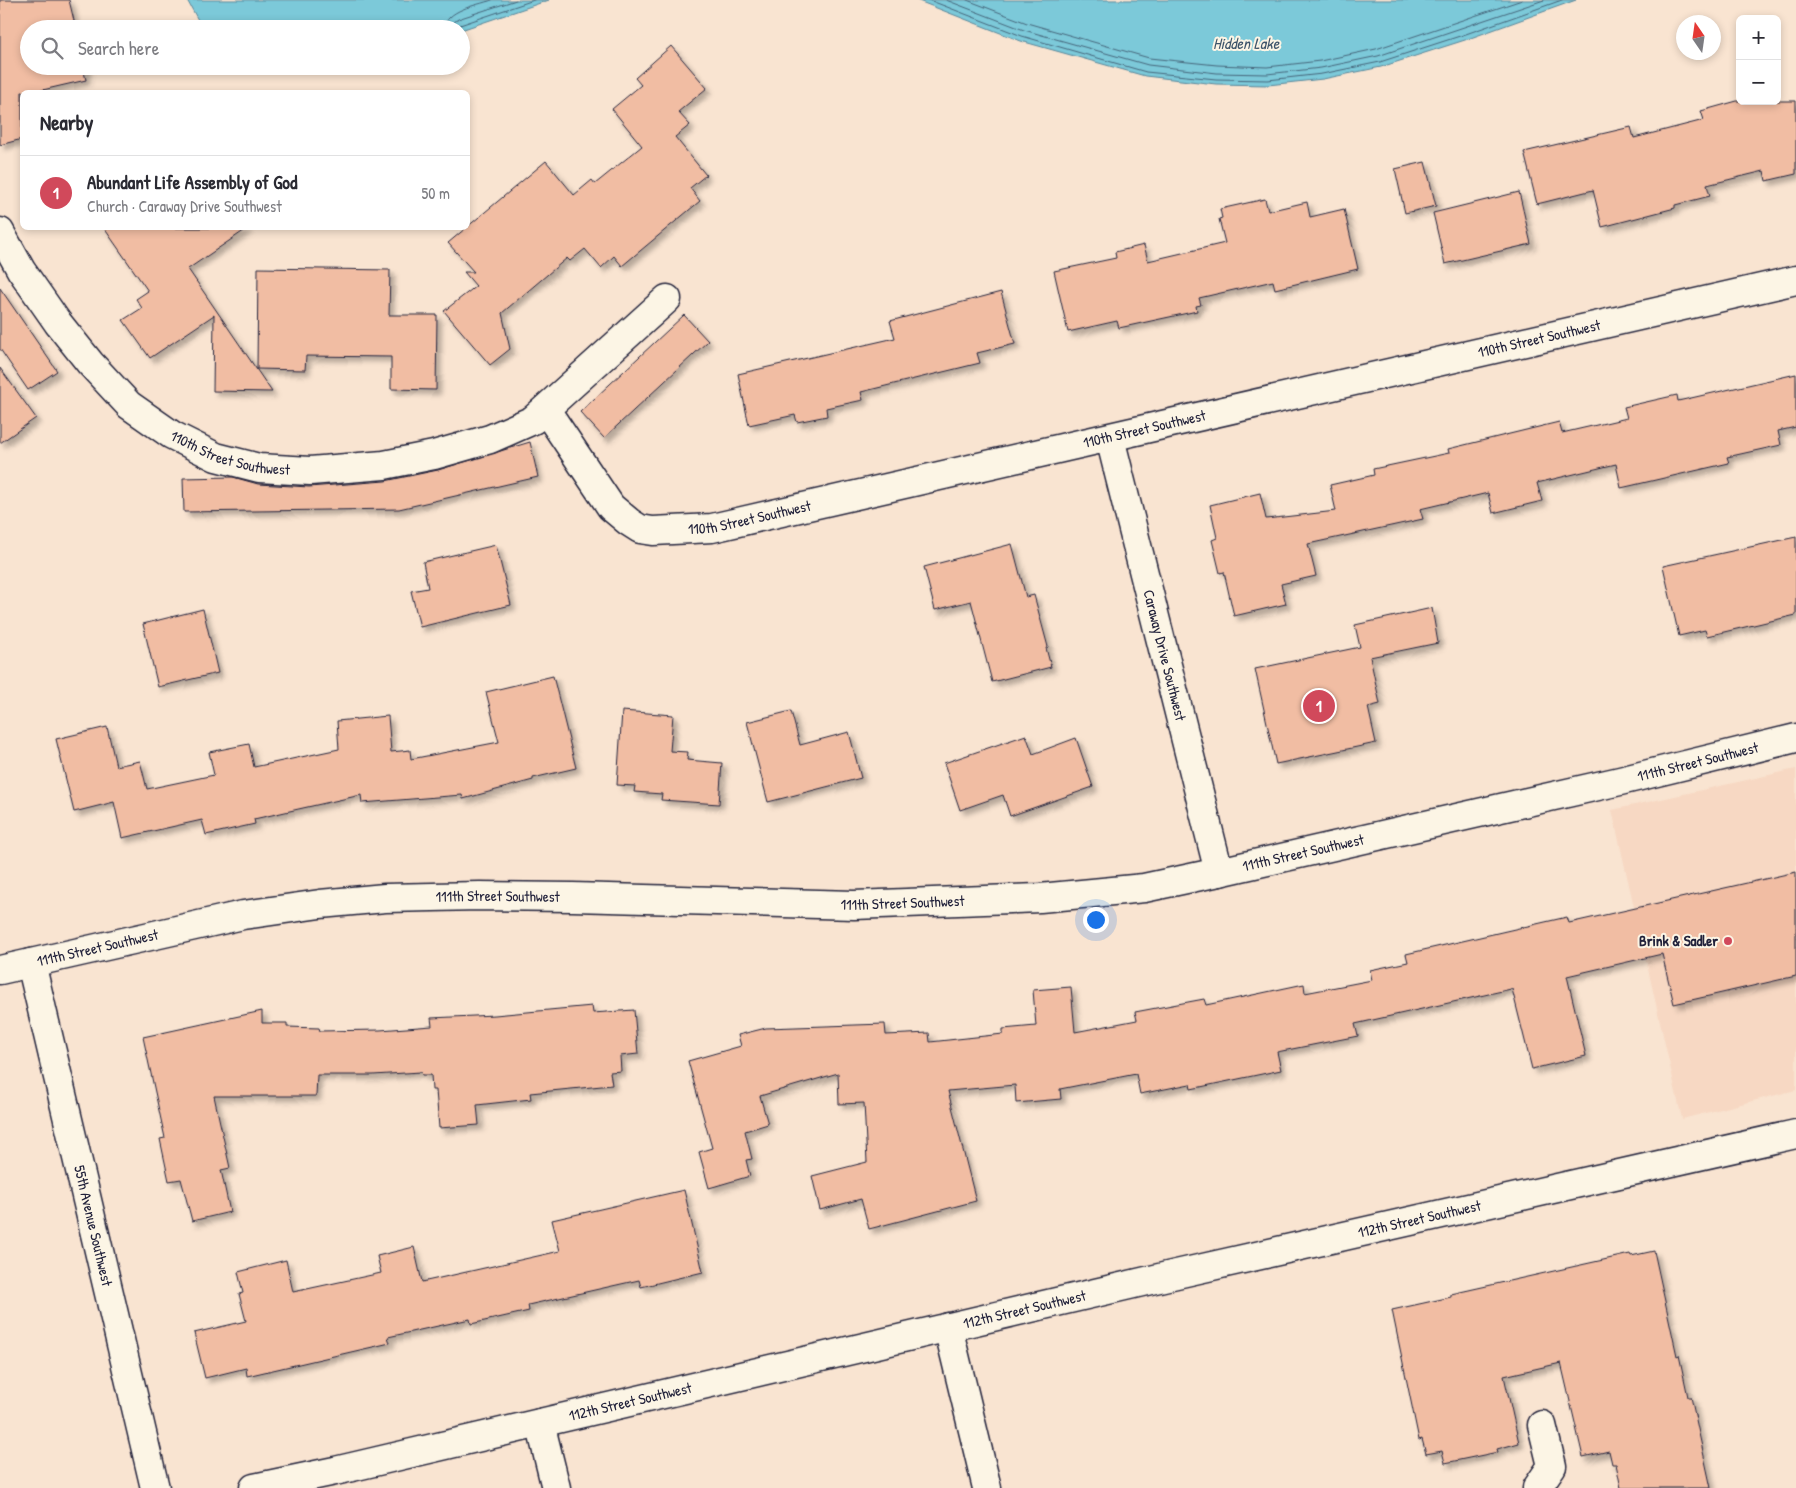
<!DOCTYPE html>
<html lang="en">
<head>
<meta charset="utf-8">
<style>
	:root { --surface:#fff; --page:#f7f7f7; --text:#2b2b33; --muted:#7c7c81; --line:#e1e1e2; --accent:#d1495b }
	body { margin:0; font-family:"Patrick Hand",sans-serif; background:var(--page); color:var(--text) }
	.controls { position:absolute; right:15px; top:15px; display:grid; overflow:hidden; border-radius:8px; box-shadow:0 2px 8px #0003 }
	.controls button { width:45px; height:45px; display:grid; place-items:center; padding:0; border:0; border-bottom:1px solid var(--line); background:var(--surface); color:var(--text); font:25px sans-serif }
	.compass { position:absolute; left:1676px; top:15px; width:45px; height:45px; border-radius:50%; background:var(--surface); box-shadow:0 2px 8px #0003; rotate:347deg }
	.you { position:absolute; left:1095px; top:919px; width:18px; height:18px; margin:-12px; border:4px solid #fff; border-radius:50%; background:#1a73e8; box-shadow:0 0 0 8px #1a73e833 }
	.badge { display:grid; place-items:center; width:32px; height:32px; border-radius:50%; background:var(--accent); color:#fff; font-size:16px; font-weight:700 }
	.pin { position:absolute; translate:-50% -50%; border:2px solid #fff; box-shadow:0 1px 5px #0006 }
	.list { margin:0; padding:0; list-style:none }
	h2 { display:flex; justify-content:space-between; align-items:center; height:65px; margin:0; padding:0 20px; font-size:21px }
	h2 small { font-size:16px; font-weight:400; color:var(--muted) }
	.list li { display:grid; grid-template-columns:32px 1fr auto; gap:15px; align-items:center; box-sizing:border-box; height:75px; padding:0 20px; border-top:1px solid var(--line) }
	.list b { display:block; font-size:19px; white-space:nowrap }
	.list p { margin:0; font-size:16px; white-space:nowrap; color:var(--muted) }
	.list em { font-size:16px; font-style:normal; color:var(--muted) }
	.icon { flex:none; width:28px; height:28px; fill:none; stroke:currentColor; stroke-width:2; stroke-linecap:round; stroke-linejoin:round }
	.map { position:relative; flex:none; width:1796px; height:1488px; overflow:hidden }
	.search { position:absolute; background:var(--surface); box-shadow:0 2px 8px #0003; left:20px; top:20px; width:450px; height:55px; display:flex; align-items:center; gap:12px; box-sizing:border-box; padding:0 18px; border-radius:28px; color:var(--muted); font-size:19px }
	.panel { position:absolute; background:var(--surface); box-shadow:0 2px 8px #0003; left:20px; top:90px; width:450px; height:140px; border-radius:8px }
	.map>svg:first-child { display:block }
	.built { fill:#f7d8c3 }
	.water { fill:#7bc9d9; stroke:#57869a }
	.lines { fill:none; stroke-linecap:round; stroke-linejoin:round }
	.shore { stroke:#46657a; stroke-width:1 }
	.building { fill:#f1bda3; stroke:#22223b; filter:url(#shadow) }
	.minor-casing { stroke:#22223b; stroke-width:31 }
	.minor { stroke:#fcf5e5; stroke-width:28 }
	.poi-dot { fill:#d1495b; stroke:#fcf5e5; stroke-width:2 }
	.labels { text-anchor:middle; stroke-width:4; stroke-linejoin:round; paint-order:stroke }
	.street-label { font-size:15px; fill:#22223b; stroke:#fcf5e5 }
	.poi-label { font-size:15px; font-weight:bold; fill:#22223b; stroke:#fcf5e5; text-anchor:end }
	.water-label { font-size:16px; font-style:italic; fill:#3d546a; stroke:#fcf5e5 }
</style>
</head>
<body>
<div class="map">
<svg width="1796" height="1488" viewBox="0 0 1796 1488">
	<defs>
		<filter id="shadow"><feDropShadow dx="4.5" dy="4.5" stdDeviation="2.5" flood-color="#0004"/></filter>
	</defs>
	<rect width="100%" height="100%" fill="#f9e4d1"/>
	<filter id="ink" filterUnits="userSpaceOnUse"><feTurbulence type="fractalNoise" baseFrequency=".02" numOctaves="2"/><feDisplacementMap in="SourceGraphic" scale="10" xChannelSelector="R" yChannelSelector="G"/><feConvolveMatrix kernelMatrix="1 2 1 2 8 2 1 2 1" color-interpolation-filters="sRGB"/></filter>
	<g filter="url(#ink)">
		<path class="built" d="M 1796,769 L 1796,1090 L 1682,1119 L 1612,810 Z"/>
		<path class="water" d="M 187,0 L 549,0 L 461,30 L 203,29 Z
			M 916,0 L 1576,0 L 1465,40 L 1381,67 L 1323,79 L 1268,85 L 1216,84 L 1145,76 L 1021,41 Z"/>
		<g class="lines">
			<path class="shore" d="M 929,0 L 1022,36 L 1146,72 L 1216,79 L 1268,80 L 1322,74 L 1380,62 L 1463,35 L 1562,0
				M 946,0 L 1024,30 L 1148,65 L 1217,73 L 1267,74 L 1321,68 L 1378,56 L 1544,0
				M 967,0 L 1027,23 L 1149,58 L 1217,65 L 1267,67 L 1320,61 L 1376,49 L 1522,0
				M 443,29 C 447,9 475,6 492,0
				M 450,29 L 453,23 L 458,19 L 516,0
				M 457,29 L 460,25 L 534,0"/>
		</g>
		<path class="building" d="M 0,0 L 69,0 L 76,29 L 29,29 L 29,66 L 86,66 L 87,71 L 84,72 L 86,80 L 34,92 L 22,92 L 22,139 L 0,145 Z
			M 671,46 L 707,88 L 678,112 L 690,125 L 675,137 L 706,175 L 690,188 L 700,201 L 622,266 L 614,256 L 601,268 L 585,249 L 570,261 L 567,258 L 502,313 L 510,349 L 490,365 L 444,311 L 476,286 L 464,272 L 474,272 L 448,243 L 546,161 L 574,195 L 592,180 L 595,184 L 642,146 L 612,109 L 641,85 L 635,78 Z
			M 1737,101 L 1796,101 L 1796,174 L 1766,181 L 1764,171 L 1707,185 L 1710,196 L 1675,205 L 1675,208 L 1602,227 L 1593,190 L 1537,204 L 1524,152 L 1631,127 L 1634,138 L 1704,120 L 1701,111 Z
			M 1425,162 L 1436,206 L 1405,213 L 1395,169 Z
			M 1519,192 L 1531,244 L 1445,264 L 1433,213 Z
			M 1265,199 L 1268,211 L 1307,202 L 1310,217 L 1344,209 L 1358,269 L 1275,289 L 1273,281 L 1199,298 L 1201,305 L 1196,306 L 1197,311 L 1119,328 L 1117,321 L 1068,332 L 1054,271 L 1116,258 L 1115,252 L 1144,245 L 1148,261 L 1225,243 L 1219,219 L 1222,218 L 1220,209 Z
			M 104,228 L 248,228 L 188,269 L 272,392 L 213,391 L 214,315 L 150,358 L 123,320 L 142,308 L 136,299 L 148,291 Z
			M 258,268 L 390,270 L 389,315 L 437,315 L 436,390 L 391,389 L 391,357 L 306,356 L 305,370 L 257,369 Z
			M 0,288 L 57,371 L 28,390 L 0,349 Z
			M 1001,292 L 1015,344 L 977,353 L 980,363 L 861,392 L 863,400 L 826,408 L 827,416 L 797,422 L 795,415 L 749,425 L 738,374 L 895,338 L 890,321 Z
			M 684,315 L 708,341 L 604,438 L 580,412 Z
			M 0,368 L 36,418 L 0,443 Z
			M 1796,374 L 1796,427 L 1778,431 L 1781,445 L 1727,457 L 1729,463 L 1621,488 L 1616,464 L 1537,483 L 1542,501 L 1493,513 L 1488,493 L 1420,509 L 1423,519 L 1308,544 L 1316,576 L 1281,584 L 1286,604 L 1234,616 L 1224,572 L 1220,573 L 1212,540 L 1217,538 L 1210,505 L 1260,493 L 1266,519 L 1336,511 L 1330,485 L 1374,475 L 1373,469 L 1449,453 L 1448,449 L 1559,422 L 1562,433 L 1627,418 L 1624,407 L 1677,395 L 1678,401 Z
			M 530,442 L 538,477 L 399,509 L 184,512 L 183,478 L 233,477 L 258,484 L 309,487 L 385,481 L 438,470 Z
			M 1796,537 L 1796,615 L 1707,636 L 1705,630 L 1679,636 L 1663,566 Z
			M 1012,544 L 1026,597 L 1034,595 L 1048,647 L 1046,648 L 1051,667 L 992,682 L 971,601 L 935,610 L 924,567 Z
			M 496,545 L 511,605 L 420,627 L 411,591 L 428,588 L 423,562 Z
			M 1432,608 L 1438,643 L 1370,657 L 1380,704 L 1368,707 L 1376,743 L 1276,764 L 1255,669 L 1360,647 L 1355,625 Z
			M 203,609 L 218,673 L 158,687 L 143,624 Z
			M 553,676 L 576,768 L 533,778 L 533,780 L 463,799 L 462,795 L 362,803 L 361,795 L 254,819 L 255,824 L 206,835 L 202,820 L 122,838 L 114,802 L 74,812 L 56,739 L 107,727 L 116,766 L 140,761 L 147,789 L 214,775 L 209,752 L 249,744 L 254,767 L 339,749 L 337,721 L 388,716 L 391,752 L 410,750 L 411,759 L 499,742 L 486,692 Z
			M 622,711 L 673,715 L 670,751 L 688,752 L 687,760 L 722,763 L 719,804 L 661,800 L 662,794 L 634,792 L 635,786 L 617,785 Z
			M 791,711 L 800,745 L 849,732 L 861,778 L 768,802 L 747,722 Z
			M 1026,735 L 1033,754 L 1076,738 L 1093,787 L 1010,816 L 1003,795 L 960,810 L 944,763 Z
			M 1796,872 L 1796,976 L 1674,1004 L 1662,954 L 1567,976 L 1586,1056 L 1532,1069 L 1512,989 L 1511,989 L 1355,1024 L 1358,1036 L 1277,1052 L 1281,1070 L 1191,1089 L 1190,1084 L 1140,1094 L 1136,1074 L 1060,1089 L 1061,1099 L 1016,1103 L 1015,1085 L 948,1091 L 976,1201 L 869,1229 L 861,1199 L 820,1210 L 812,1176 L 867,1162 L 864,1103 L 839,1104 L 838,1073 L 760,1096 L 768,1124 L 745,1131 L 752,1159 L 746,1160 L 750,1176 L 709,1188 L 699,1152 L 712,1148 L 688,1061 L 741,1046 L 738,1035 L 766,1028 L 885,1024 L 886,1035 L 929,1033 L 930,1042 L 1003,1034 L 1003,1029 L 1036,1026 L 1033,990 L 1071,987 L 1075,1032 L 1137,1020 L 1135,1012 L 1204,999 L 1206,1005 L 1304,984 L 1305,993 L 1372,980 L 1370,970 L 1408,962 L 1406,954 L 1567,917 L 1569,923 Z
			M 592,1006 L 593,1013 L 634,1010 L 638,1054 L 620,1056 L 621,1071 L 610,1072 L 612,1085 L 530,1093 L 531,1099 L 477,1105 L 479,1125 L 439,1128 L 436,1090 L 432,1090 L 431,1075 L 422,1075 L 421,1072 L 373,1075 L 317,1075 L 316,1096 L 214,1096 L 230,1168 L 221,1170 L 230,1212 L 192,1221 L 181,1179 L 169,1181 L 160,1139 L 165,1138 L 143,1037 L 262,1011 L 262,1023 L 287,1023 L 287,1027 L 319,1028 L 320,1031 L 380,1030 L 432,1026 L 431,1018 L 495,1015 Z
			M 684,1190 L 703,1272 L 641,1287 L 639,1280 L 599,1289 L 528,1305 L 529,1311 L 471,1324 L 470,1319 L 388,1337 L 390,1343 L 247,1376 L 246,1368 L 205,1378 L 194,1333 L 246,1321 L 239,1294 L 243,1293 L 238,1272 L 286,1260 L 293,1292 L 381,1273 L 377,1256 L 414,1247 L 422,1282 L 560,1251 L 552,1220 Z
			M 1654,1251 L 1677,1356 L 1679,1355 L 1688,1397 L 1691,1397 L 1711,1488 L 1621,1488 L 1616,1464 L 1612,1464 L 1609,1451 L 1583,1457 L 1561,1363 L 1504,1376 L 1519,1443 L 1497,1449 L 1498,1452 L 1445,1463 L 1442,1451 L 1426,1454 L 1422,1439 L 1419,1440 L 1392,1310 L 1451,1297 L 1451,1294 L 1630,1254 L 1631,1256 Z"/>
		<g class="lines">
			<defs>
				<g id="minor">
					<path id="s1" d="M 0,232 L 21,270 L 58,323 L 90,363 L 129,405 L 172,435 L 216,457 L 259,468 L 310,471 L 384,465 L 434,455 L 490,439 L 533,420 L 667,299"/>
					<path id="s2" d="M 546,410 L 611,507 L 629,522 L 640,529 L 653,531 L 712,528 L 1796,280"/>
					<path id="s3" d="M 1110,438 L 1219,872"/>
					<path id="s4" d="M 31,963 L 155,1488"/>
					<path id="s5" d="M 0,970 L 243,915 L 320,904 L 385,898 L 480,896 L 573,897 L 854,905 L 1040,898 L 1144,888 L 1219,872 L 1620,781 L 1796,738"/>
					<path d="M 948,1327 L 987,1488"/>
					<path d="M 540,1423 L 556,1488"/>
					<path id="s6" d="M 254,1488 L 335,1471 L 1172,1275 L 1796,1134"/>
					<path d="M 1537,1488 L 1552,1466 L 1542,1425"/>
				</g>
			</defs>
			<use href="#minor" class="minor-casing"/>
			<use href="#minor" class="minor"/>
		</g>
	</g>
	<circle class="poi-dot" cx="1728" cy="941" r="5"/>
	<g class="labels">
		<g class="street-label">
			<text dy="5" stroke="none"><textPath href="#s2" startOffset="1074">110th Street Southwest</textPath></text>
			<text dy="5" stroke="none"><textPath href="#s2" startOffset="669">110th Street Southwest</textPath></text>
			<text dy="5" stroke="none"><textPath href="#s1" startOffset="331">110th Street Southwest</textPath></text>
			<text dy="5" stroke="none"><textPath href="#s2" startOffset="264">110th Street Southwest</textPath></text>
			<text dy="5" stroke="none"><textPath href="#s3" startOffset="224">Caraway Drive Southwest</textPath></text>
			<text dy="5" stroke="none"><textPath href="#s5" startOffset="1720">111th Street Southwest</textPath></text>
			<text dy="5" stroke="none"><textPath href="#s5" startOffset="1315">111th Street Southwest</textPath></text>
			<text dy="5" stroke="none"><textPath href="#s5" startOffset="505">111th Street Southwest</textPath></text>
			<text dy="5" stroke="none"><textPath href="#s5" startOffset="910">111th Street Southwest</textPath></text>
			<text dy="5" stroke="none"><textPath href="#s5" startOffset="100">111th Street Southwest</textPath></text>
			<text dy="5" stroke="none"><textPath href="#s6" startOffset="1196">112th Street Southwest</textPath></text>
			<text dy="5" stroke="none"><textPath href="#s4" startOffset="270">55th Avenue Southwest</textPath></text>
			<text dy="5" stroke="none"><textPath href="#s6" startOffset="791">112th Street Southwest</textPath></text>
			<text dy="5" stroke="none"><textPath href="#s6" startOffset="386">112th Street Southwest</textPath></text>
		</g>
		<g class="poi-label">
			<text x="1718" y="946">Brink &amp; Sadler</text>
		</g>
		<g class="water-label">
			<text x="1246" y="49">Hidden Lake</text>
		</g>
	</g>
</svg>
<div class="controls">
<button>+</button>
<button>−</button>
</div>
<svg class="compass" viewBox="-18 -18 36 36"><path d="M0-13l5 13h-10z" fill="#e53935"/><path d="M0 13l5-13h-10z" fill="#7c7c81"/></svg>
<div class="you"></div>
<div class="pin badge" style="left:1319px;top:706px">1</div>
<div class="search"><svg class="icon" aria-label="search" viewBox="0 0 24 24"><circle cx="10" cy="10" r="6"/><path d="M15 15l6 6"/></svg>Search here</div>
<section class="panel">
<h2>Nearby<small></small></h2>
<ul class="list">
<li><span class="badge">1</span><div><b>Abundant Life Assembly of God</b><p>Church · Caraway Drive Southwest</p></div><em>50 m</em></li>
</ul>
</section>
</div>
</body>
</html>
